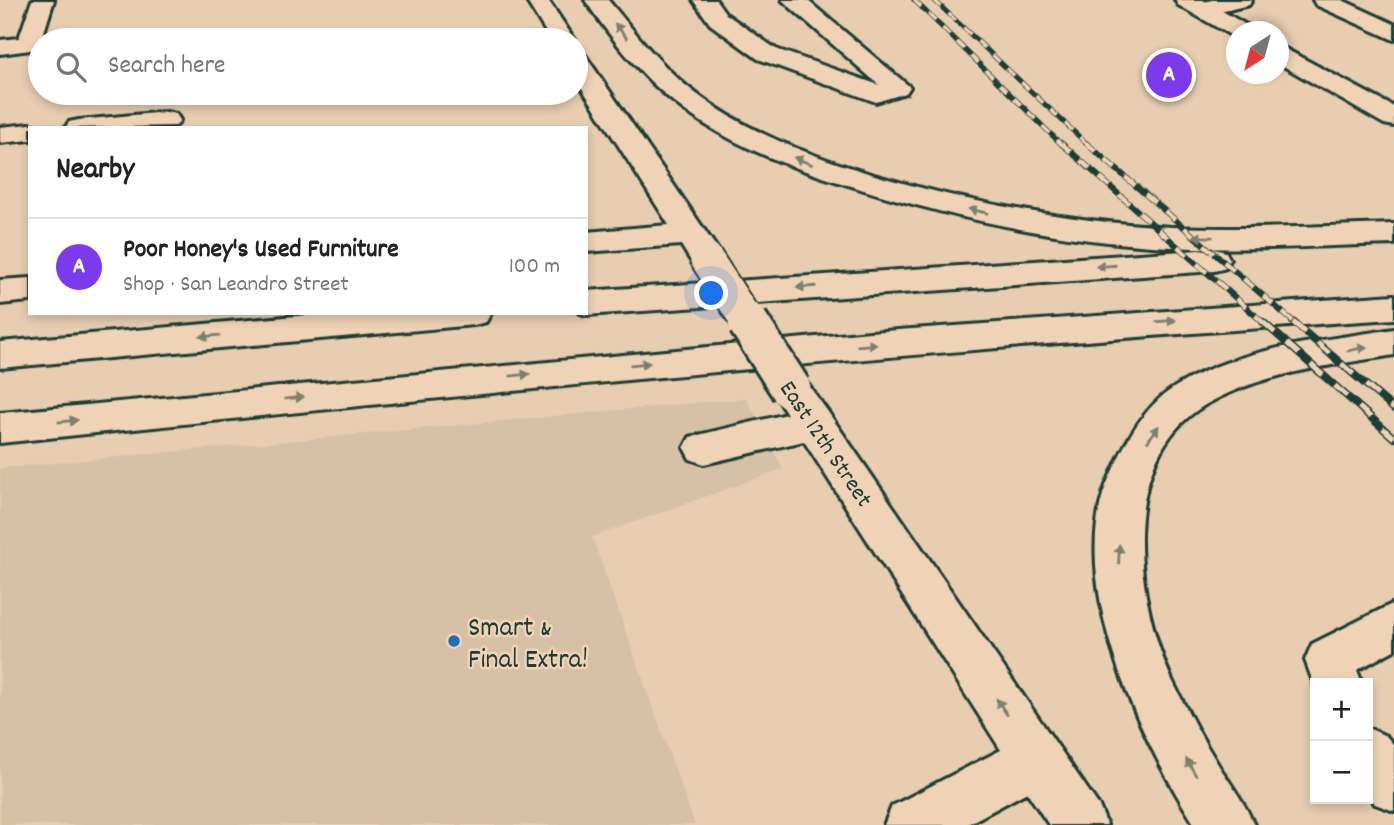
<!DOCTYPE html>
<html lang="en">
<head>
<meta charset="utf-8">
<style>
	:root { --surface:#fff; --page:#f2f2f2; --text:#222; --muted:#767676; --line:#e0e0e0; --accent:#7c3aed }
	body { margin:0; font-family:Dekko,sans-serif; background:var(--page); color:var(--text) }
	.controls { position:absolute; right:21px; bottom:21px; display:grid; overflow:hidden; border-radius:0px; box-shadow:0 4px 10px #0003 }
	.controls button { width:63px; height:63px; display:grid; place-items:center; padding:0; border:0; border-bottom:2px solid var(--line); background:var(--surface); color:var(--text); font:35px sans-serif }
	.compass { position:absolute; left:1226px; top:21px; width:63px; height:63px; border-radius:50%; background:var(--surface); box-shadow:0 4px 10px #0003; rotate:216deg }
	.you { position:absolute; left:712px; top:294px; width:24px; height:24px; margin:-18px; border:5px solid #fff; border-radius:50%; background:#1a73e8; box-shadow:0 0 0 10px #1a73e833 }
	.badge { display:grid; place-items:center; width:46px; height:46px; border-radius:50%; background:var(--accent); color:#fff; font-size:23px; font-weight:700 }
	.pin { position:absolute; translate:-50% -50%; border:4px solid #fff; box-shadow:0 2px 7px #0006 }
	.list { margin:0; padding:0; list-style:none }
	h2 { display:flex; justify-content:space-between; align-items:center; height:91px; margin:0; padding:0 28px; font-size:30px }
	h2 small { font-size:23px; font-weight:400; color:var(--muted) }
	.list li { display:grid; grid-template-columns:46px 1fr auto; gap:21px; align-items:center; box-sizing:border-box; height:98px; padding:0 28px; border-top:2px solid var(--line) }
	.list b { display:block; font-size:26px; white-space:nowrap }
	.list p { margin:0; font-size:23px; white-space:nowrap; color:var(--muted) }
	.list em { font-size:23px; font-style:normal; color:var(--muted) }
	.icon { flex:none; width:38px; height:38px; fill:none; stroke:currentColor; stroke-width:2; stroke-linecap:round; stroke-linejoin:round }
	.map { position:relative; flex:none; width:1394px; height:825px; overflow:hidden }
	.search { position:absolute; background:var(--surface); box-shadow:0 4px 10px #0003; left:28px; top:28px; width:560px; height:77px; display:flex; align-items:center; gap:18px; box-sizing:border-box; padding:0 24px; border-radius:38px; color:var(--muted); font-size:26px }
	.panel { position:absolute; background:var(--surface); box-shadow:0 4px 10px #0003; left:28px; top:126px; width:560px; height:189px; border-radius:0px }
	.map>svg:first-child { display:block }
	.built { fill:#d7c1a6 }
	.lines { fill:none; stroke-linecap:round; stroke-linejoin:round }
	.minor-casing { stroke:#1f3d34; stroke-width:6 }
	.major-casing { stroke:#1f3d34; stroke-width:6 }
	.highway-casing { stroke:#1f3d34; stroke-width:6 }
	.minor { fill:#f0d3b6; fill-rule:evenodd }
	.major { fill:#f0d3b6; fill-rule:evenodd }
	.highway { fill:#f0d3b6; fill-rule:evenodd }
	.rail-far2-casing { stroke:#1f3d34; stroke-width:5 }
	.rail-far1-casing { stroke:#1f3d34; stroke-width:6 }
	.rail-casing { stroke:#1f3d34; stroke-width:8 }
	.rail-far2 { stroke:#f0d3b6; stroke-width:3.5; stroke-dasharray:10; stroke-linecap:butt }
	.rail-far1 { stroke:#f0d3b6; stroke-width:4.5; stroke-dasharray:13; stroke-linecap:butt }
	.rail { stroke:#f0d3b6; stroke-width:5; stroke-dasharray:16; stroke-linecap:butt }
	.minor-bridge-far1-casing { stroke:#1f3d34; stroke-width:36; stroke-linecap:butt }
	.minor-bridge-casing { stroke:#1f3d34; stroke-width:45; stroke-linecap:butt }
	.minor-bridge-far1 { stroke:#f0d3b6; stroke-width:32 }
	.minor-bridge { stroke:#f0d3b6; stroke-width:39 }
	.oneway { fill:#7d806e }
	.poi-dot { fill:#1f6fb2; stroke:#f0d3b6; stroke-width:2.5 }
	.labels { text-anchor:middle; stroke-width:5; stroke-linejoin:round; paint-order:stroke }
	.street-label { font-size:24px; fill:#1f3d34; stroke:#f0d3b6 }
	.near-poi-label { font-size:28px; fill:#1f3d34; stroke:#f0d3b6; text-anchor:start }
</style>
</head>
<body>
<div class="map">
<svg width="1394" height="825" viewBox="0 0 1394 825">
	<rect width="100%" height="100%" fill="#e8cdb1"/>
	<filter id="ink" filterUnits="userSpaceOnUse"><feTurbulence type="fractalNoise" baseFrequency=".0143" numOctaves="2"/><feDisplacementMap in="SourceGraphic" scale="14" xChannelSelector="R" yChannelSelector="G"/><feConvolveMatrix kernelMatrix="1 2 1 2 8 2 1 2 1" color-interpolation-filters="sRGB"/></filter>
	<g filter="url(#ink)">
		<path class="built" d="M 746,398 L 783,469 L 592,537 L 695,825 L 0,825 L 0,468 Z"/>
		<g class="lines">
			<defs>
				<path id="minor" d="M 32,0 L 54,0 L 40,45 L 38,49 L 0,54 L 0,40 L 19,38 Z
					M 526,0 L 548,0 L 575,40 L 551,40 Z
					M 693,0 L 716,0 L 726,14 L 776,49 L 879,85 L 782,0 L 807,0 L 910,87 L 906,93 L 876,102 L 758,59 L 710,24 Z
					M 1212,0 L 1252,0 L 1249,5 L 1203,16 L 1195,14 L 1192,9 L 1195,4 Z
					M 1313,0 L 1342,0 L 1394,24 L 1394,40 L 1316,5 Z
					M 576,53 L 585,55 L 718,250 L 722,258 L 718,266 L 706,269 L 694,266 L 681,245 L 586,252 L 586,232 L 669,225 L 576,79 Z
					M 166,112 L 176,114 L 180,120 L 176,126 L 65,128 L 69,122 L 79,120 Z
					M 30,124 L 41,128 L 30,128 L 30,140 L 0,143 L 0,127 Z
					M 30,278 L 30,301 L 0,304 L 0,280 Z
					M 791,375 L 804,379 L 828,412 L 1099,806 L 1107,825 L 1049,825 L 1027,792 L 966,825 L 884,825 L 892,806 L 1001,750 L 804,441 L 704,464 L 690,459 L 684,448 L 690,437 L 787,414 L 772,389 L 778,379 Z
					M 1394,603 L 1394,650 L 1357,670 L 1362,683 L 1315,683 L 1315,687 L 1305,660 L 1312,644 Z
					M 1368,728 L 1386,736 L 1394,745 L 1394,811 L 1375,804 L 1368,794 Z"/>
				<path id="major" d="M 1175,0 L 1203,0 L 1250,27 L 1254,32 L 1236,32 L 1236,38 L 1234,37 L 1178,5 Z
					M 1278,45 L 1394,107 L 1394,126 L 1384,124 L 1278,63 Z"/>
				<path id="highway" d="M 585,0 L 608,0 C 635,32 661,67 694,92 C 746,132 809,155 871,174 C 969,203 1070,222 1172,227 C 1246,230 1320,226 1394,224 L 1394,244 C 1320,246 1246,251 1172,247 C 1063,242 955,219 851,186 C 789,167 726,144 675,103 C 640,75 610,37 585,0 Z
					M 1214,249 L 1226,252 L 1230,260 L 1226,268 L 1214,271 L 586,315 L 580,313 L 586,313 L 586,291 Z
					M 1394,295 L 1394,319 C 928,349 464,394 0,443 L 0,413 L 870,332 Z
					M 330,313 L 491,313 L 486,322 L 474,325 L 0,368 L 0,342 Z
					M 1394,329 L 1394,355 C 1330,366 1262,372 1205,405 C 1114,459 1136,603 1173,682 C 1187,711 1202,739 1219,766 C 1232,786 1245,803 1254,825 L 1195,825 C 1141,740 1071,593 1104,491 C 1108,479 1114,468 1119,457 C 1132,430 1149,403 1175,387 C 1238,347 1321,341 1394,329 Z"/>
			</defs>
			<use href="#minor" class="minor-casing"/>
			<use href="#major" class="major-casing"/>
			<use href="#highway" class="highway-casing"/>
			<use href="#minor" class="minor"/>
			<use href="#major" class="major"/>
			<use href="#highway" class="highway"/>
			<defs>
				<path id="rail-far2" d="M 914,0 L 1062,145
					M 934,0 L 1088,145"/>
				<path id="rail-far1" d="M 1061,143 L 1265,324
					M 1086,143 L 1296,324"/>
				<path id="rail" d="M 1263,322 L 1394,438
					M 1293,322 L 1394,409"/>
			</defs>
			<use href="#rail-far2" class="rail-far2-casing"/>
			<use href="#rail-far1" class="rail-far1-casing"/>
			<use href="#rail" class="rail-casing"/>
			<use href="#rail-far2" class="rail-far2"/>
			<use href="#rail-far1" class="rail-far1"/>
			<use href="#rail" class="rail"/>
			<defs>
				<path id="minor-bridge-far1" d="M 706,258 L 749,324"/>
				<path id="minor-bridge" d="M 748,322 L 791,389"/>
			</defs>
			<use href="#minor-bridge-far1" class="minor-bridge-far1-casing"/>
			<use href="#minor-bridge" class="minor-bridge-casing"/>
			<use href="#minor-bridge-far1" class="minor-bridge-far1"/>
			<use href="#minor-bridge" class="minor-bridge"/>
		</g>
		<defs><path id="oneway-solid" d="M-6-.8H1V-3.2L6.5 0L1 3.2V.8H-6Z" transform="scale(1.75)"/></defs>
		<g class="oneway">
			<use href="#oneway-solid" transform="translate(621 31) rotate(-129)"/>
			<use href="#oneway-solid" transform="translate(803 161) rotate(-158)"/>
			<use href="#oneway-solid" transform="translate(978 211) rotate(-167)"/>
			<use href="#oneway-solid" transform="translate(1203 237) rotate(-179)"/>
			<use href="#oneway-solid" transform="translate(1106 266) rotate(176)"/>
			<use href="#oneway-solid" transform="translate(806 287) rotate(176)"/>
			<use href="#oneway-solid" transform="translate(1166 321) rotate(-4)"/>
			<use href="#oneway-solid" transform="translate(210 336) rotate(175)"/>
			<use href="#oneway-solid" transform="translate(867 345) rotate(-5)"/>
			<use href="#oneway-solid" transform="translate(1357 349) rotate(-11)"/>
			<use href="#oneway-solid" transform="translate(640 364) rotate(-5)"/>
			<use href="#oneway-solid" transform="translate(520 375) rotate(-6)"/>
			<use href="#oneway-solid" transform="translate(294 398) rotate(-6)"/>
			<use href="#oneway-solid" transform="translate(68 421) rotate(-6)"/>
			<use href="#oneway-solid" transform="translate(1153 434) rotate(-55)"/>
			<use href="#oneway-solid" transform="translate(1119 554) rotate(-88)"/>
			<use href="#oneway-solid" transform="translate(1002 707) rotate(-123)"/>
			<use href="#oneway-solid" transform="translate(1191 767) rotate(-120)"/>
		</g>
	</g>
	<circle class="poi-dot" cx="454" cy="641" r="7"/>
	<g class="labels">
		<g class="street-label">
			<text transform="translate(827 443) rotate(56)" y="8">East 12th Street</text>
		</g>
		<g class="near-poi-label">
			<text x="468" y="635">Smart &amp;<tspan x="468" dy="32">Final Extra!</tspan></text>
		</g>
	</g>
</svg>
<div class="controls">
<button>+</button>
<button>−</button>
</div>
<svg class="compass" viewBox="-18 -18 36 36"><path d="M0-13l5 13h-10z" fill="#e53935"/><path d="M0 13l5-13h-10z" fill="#767676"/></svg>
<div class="you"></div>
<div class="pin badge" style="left:1169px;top:75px">A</div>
<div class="search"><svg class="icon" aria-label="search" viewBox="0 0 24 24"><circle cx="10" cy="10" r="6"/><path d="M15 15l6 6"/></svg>Search here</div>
<section class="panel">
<h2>Nearby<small></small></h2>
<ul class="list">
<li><span class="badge">A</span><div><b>Poor Honey's Used Furniture</b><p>Shop · San Leandro Street</p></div><em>100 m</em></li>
</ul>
</section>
</div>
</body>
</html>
